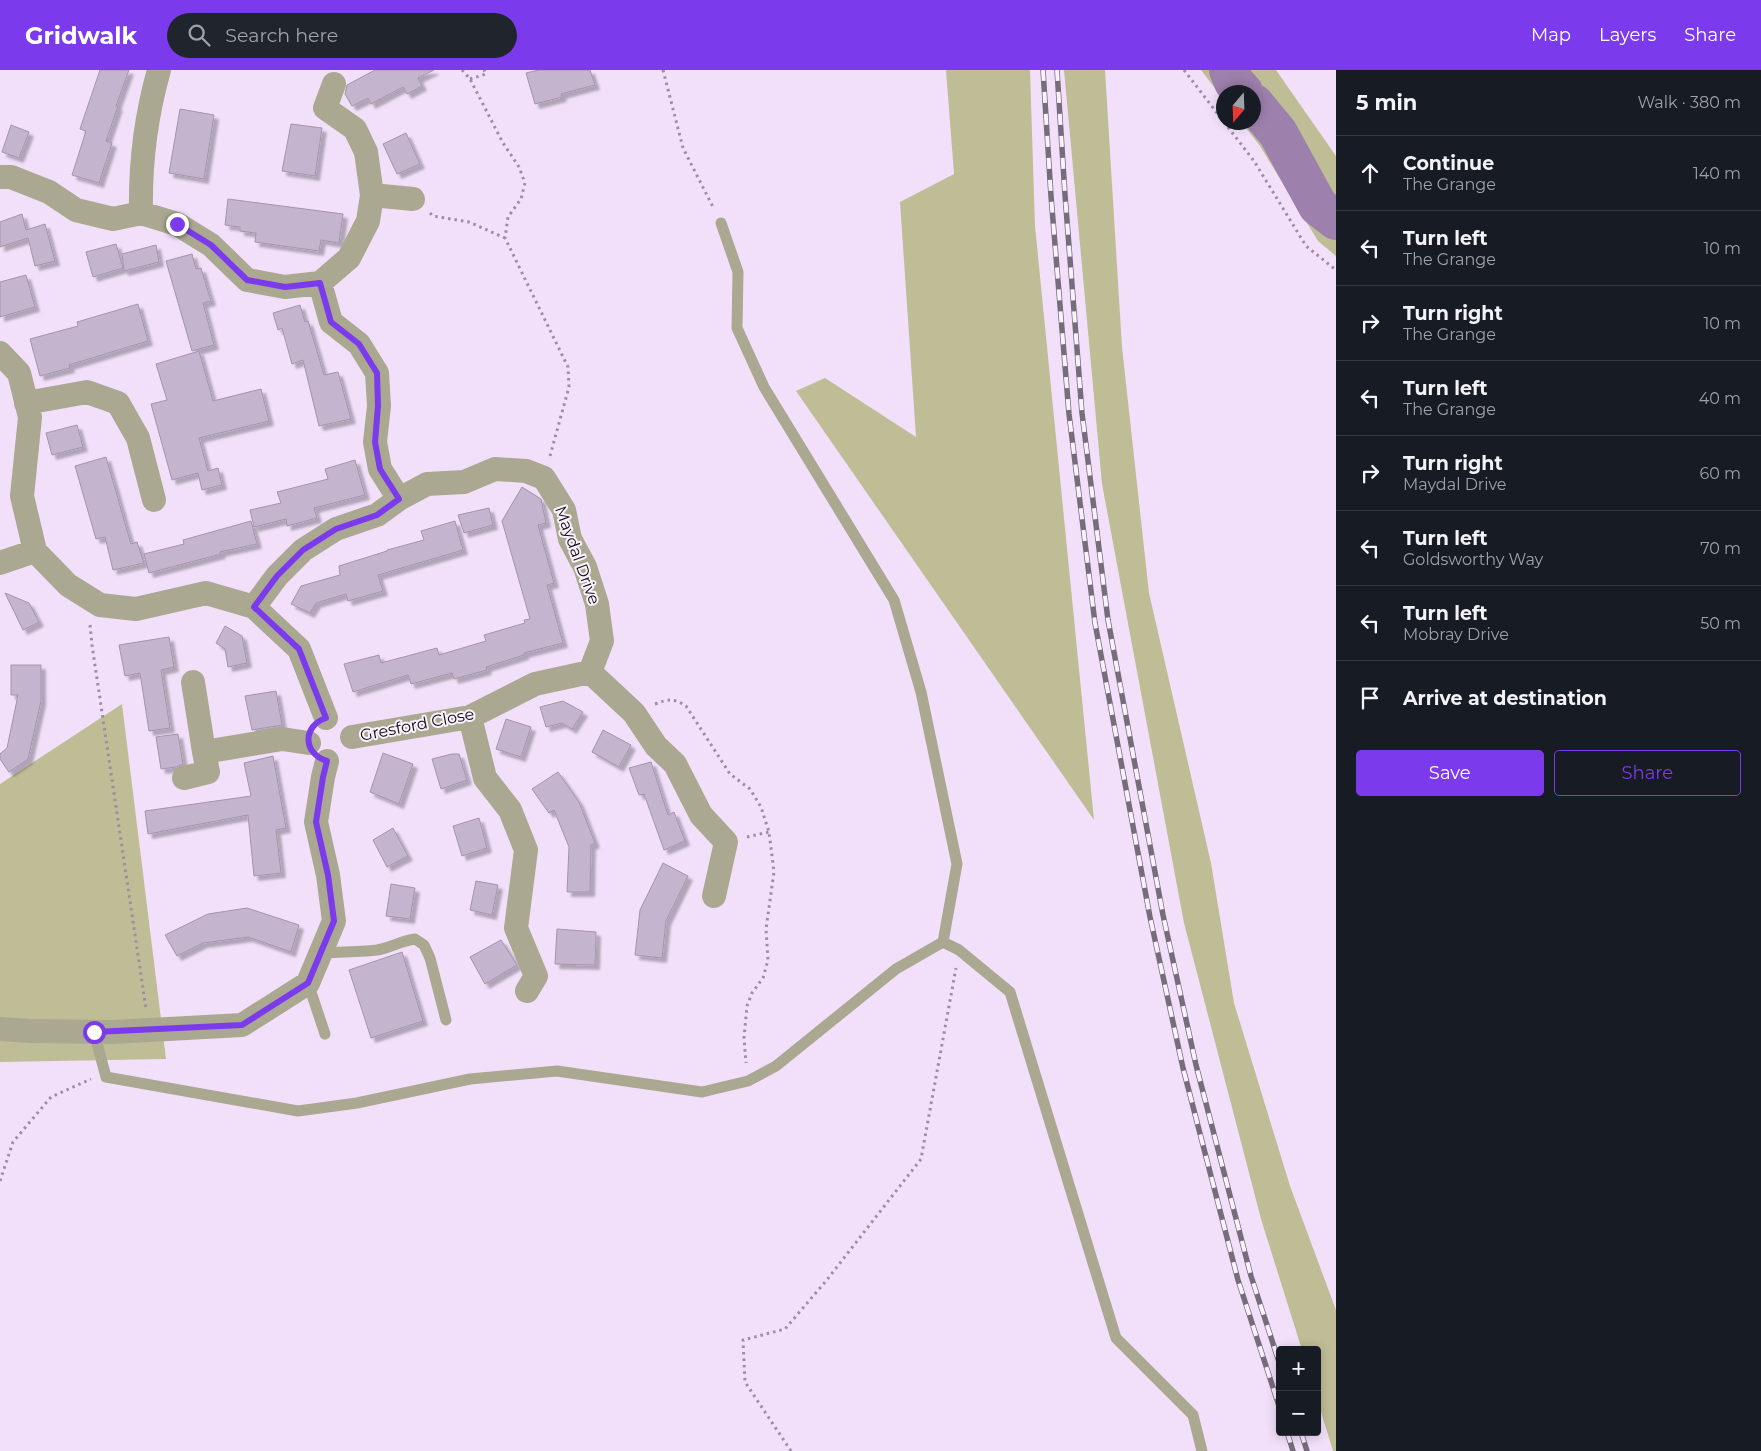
<!DOCTYPE html>
<html lang="en">
<head>
<meta charset="utf-8">
<style>
	:root { --surface:#171b24; --page:#20242c; --text:#f1f3f6; --muted:#9ea1a6; --line:#363941; --accent:#7c3aed }
	body { margin:0; font-family:Montserrat,sans-serif; background:var(--page); color:var(--text) }
	.controls { position:absolute; right:15px; bottom:15px; display:grid; overflow:hidden; border-radius:5px; box-shadow:0 2px 12px #0003 }
	.controls button { width:45px; height:45px; display:grid; place-items:center; padding:0; border:0; border-bottom:1px solid var(--line); background:var(--surface); color:var(--text); font:25px sans-serif }
	.compass { position:absolute; left:1216px; top:15px; width:45px; height:45px; border-radius:50%; background:var(--surface); box-shadow:0 2px 12px #0003; rotate:199deg }
	.stop { position:absolute; width:15px; height:15px; margin:-11px; border:4px solid #7c3aed; border-radius:50%; background:#fff }
	.stop.end { background:#7c3aed; border-color:#fff; box-shadow:0 1px 5px #0008 }
	.list { margin:0; padding:0; list-style:none }
	h2 { display:flex; justify-content:space-between; align-items:center; height:65px; margin:0; padding:0 20px; font-size:21px }
	h2 small { font-size:16px; font-weight:400; color:var(--muted) }
	.list li { display:grid; grid-template-columns:32px 1fr auto; gap:15px; align-items:center; box-sizing:border-box; height:75px; padding:0 20px; border-top:1px solid var(--line) }
	.list b { display:block; font-size:19px; white-space:nowrap }
	.list p { margin:0; font-size:16px; white-space:nowrap; color:var(--muted) }
	.list em { font-size:16px; font-style:normal; color:var(--muted) }
	.actions { display:flex; gap:10px; padding:15px 20px }
	.actions a { flex:1; padding:11px 0; border:1px solid var(--accent); border-radius:5px; text-align:center; font-size:18px; color:var(--accent) }
	.actions .main { background:var(--accent); color:#fff }
	.icon { flex:none; width:28px; height:28px; fill:none; stroke:currentColor; stroke-width:2; stroke-linecap:round; stroke-linejoin:round }
	.map { position:relative; flex:none; width:1336px; height:1381px; overflow:hidden }
	header { display:flex; align-items:center; gap:30px; box-sizing:border-box; height:70px; padding:0 25px; background:var(--accent); color:#fff }
	header strong { font-size:24px }
	nav { display:flex; gap:28px; margin-inline-start:auto; font-size:18px }
	.search { width:350px; height:45px; background:var(--page); display:flex; align-items:center; gap:12px; box-sizing:border-box; padding:0 18px; border-radius:28px; color:var(--muted); font-size:19px }
	main { display:flex }
	aside { flex:1; background:var(--surface) }
	.map>svg:first-child { display:block }
	.green { fill:#bfbd96 }
	.lines { fill:none; stroke-linecap:round; stroke-linejoin:round }
	.river { stroke:#9e80ad; stroke-width:40 }
	.building { fill:#c5b4ce; stroke:#a493ac; filter:url(#shadow) }
	.path { stroke:#9b8ea2; stroke-width:3; stroke-dasharray:2.5 4; stroke-linecap:butt }
	.lane { stroke:#aaa890; stroke-width:11 }
	.street { stroke:#aaa890; stroke-width:24 }
	.rail-casing { stroke:#776b7c; stroke-width:5.5 }
	.rail { stroke:#f9f2fd; stroke-width:4; stroke-dasharray:11; stroke-linecap:butt }
	.route { stroke:#7c3aed; stroke-width:6 }
	.labels { text-anchor:middle; stroke-width:4; stroke-linejoin:round; paint-order:stroke }
	.street-label { font-size:16px; fill:#100a12; stroke:#f9f2fd }
</style>
</head>
<body>
<header>
<strong>Gridwalk</strong>
<div class="search"><svg class="icon" aria-label="search" viewBox="0 0 24 24"><circle cx="10" cy="10" r="6"/><path d="M15 15l6 6"/></svg>Search here</div>
<nav><a>Map</a><a>Layers</a><a>Share</a></nav>
</header>
<main>
<div class="map">
<svg width="1336" height="1381" viewBox="0 0 1336 1381">
	<defs>
		<filter id="shadow"><feDropShadow dx="4.5" dy="4.5" stdDeviation="1" flood-color="#0004"/></filter>
	</defs>
	<rect width="100%" height="100%" fill="#f2e0fb"/>
	<path class="green" d="M 946,0 L 1030,0 L 1035,156 L 1094,750 L 796,321 L 825,308 L 916,367 L 900,132 L 954,104 Z
		M 1064,0 L 1105,0 L 1122,277 L 1149,523 L 1211,793 L 1234,933 L 1290,1116 L 1336,1240 L 1336,1381 L 1333,1381 L 1317,1329 L 1317,1280 L 1302,1280 L 1261,1149 L 1184,853 L 1102,414 Z
		M 1201,0 L 1276,0 L 1336,86 L 1336,186 L 1318,171 L 1260,76 L 1242,53 L 1254,52 L 1254,22 L 1224,22 L 1223,29 Z
		M 122,634 L 166,989 L 0,992 L 0,714 Z"/>
	<g class="lines">
		<path class="river" d="M 1229,0 L 1234,12 L 1243,22
			M 1254,34 L 1278,63 L 1318,136 L 1336,150"/>
	</g>
	<path class="building" d="M 100,0 L 129,0 L 116,36 L 118,36 L 106,71 L 112,73 L 99,113 L 72,105 L 86,61 L 80,59 Z
		M 375,0 L 434,0 L 418,8 L 422,16 L 407,24 L 403,17 L 371,34 L 368,28 L 352,36 L 345,24 L 347,15 Z
		M 539,0 L 590,0 L 595,15 L 561,24 L 562,27 L 535,34 L 526,3 Z
		M 180,39 L 214,45 L 204,109 L 169,103 Z
		M 291,54 L 322,58 L 315,106 L 282,101 Z
		M 11,55 L 29,62 L 19,88 L 2,82 Z
		M 406,63 L 420,94 L 397,104 L 383,74 Z
		M 228,129 L 343,144 L 339,173 L 321,170 L 319,181 L 255,172 L 256,163 L 240,161 L 240,157 L 225,155 Z
		M 22,144 L 26,160 L 45,154 L 55,191 L 35,196 L 28,168 L 0,177 L 0,152 Z
		M 116,174 L 123,198 L 93,207 L 86,182 Z
		M 156,175 L 159,192 L 124,201 L 122,184 Z
		M 192,184 L 196,199 L 201,198 L 211,231 L 203,233 L 214,275 L 192,281 L 166,191 Z
		M 26,205 L 35,237 L 0,247 L 0,212 Z
		M 138,234 L 148,271 L 69,295 L 70,298 L 40,306 L 30,269 L 78,256 L 77,252 Z
		M 300,235 L 305,252 L 308,251 L 324,305 L 338,302 L 351,349 L 319,356 L 303,290 L 292,294 L 282,258 L 278,260 L 273,243 Z
		M 199,281 L 213,331 L 261,319 L 269,351 L 199,368 L 208,401 L 218,398 L 222,415 L 202,420 L 198,403 L 172,410 L 151,334 L 167,330 L 156,294 Z
		M 77,355 L 83,377 L 52,385 L 46,363 Z
		M 106,387 L 131,474 L 137,472 L 144,493 L 113,500 L 105,467 L 96,469 L 75,396 Z
		M 355,390 L 365,425 L 314,438 L 317,448 L 287,456 L 286,449 L 254,457 L 250,440 L 281,433 L 277,422 L 328,409 L 325,399 Z
		M 522,417 L 541,429 L 546,453 L 538,455 L 554,513 L 547,515 L 563,573 L 524,583 L 524,585 L 486,597 L 487,600 L 454,609 L 452,603 L 411,614 L 408,605 L 353,622 L 344,594 L 379,585 L 381,593 L 437,578 L 439,585 L 486,571 L 484,565 L 525,553 L 524,550 L 530,549 L 502,451 Z
		M 489,438 L 493,455 L 464,463 L 458,445 Z
		M 251,451 L 257,474 L 220,482 L 221,484 L 149,503 L 144,484 L 184,474 L 183,470 Z
		M 455,451 L 463,480 L 378,505 L 383,521 L 348,531 L 346,524 L 316,533 L 310,543 L 291,534 L 301,516 L 340,505 L 339,496 L 387,481 L 387,480 L 424,470 L 421,461 Z
		M 5,523 L 29,533 L 39,552 L 23,560 Z
		M 225,556 L 242,566 L 247,593 L 228,597 L 225,579 L 216,573 Z
		M 169,567 L 174,597 L 161,600 L 170,658 L 149,661 L 140,603 L 125,606 L 119,575 Z
		M 11,595 L 41,595 L 41,631 L 28,689 L 9,702 L 0,689 L 0,684 L 7,678 L 18,625 L 11,625 Z
		M 276,621 L 282,655 L 252,660 L 245,626 Z
		M 563,631 L 583,642 L 572,659 L 562,653 L 546,657 L 540,637 Z
		M 506,649 L 531,657 L 521,687 L 496,679 Z
		M 603,660 L 631,675 L 619,697 L 592,682 Z
		M 178,664 L 183,694 L 176,697 L 161,699 L 156,667 Z
		M 383,683 L 413,694 L 399,734 L 370,722 Z
		M 452,684 L 459,684 L 467,710 L 441,719 L 432,689 Z
		M 273,686 L 286,758 L 276,760 L 281,803 L 254,806 L 248,745 L 148,764 L 145,741 L 251,726 L 244,693 Z
		M 651,692 L 668,745 L 674,742 L 685,771 L 664,780 L 644,724 L 639,725 L 629,698 Z
		M 558,702 L 579,732 L 595,773 L 591,775 L 590,822 L 567,822 L 569,777 L 554,740 L 549,743 L 532,719 Z
		M 479,748 L 487,778 L 462,786 L 453,756 Z
		M 393,758 L 408,786 L 387,797 L 373,770 Z
		M 663,793 L 688,806 L 666,851 L 662,888 L 635,885 L 640,840 Z
		M 476,811 L 498,815 L 492,845 L 470,840 Z
		M 391,814 L 415,818 L 410,849 L 386,846 Z
		M 247,838 L 299,855 L 291,882 L 248,867 L 203,873 L 177,886 L 165,865 L 208,844 Z
		M 557,859 L 596,862 L 595,895 L 555,894 Z
		M 501,870 L 517,895 L 485,914 L 470,887 Z
		M 402,882 L 423,951 L 371,968 L 349,900 Z"/>
	<g class="lines">
		<path class="path" d="M 462,0 L 470,9 L 503,73 L 519,97 L 525,113 L 521,129 L 508,147 L 505,168 L 568,297 L 569,317 L 550,386
			M 663,0 L 683,78 L 714,139
			M 1184,0 L 1224,52
			M 470,9 L 486,4 L 484,0
			M 1224,52 L 1254,91 L 1306,176 L 1336,200
			M 430,143 L 433,146 L 469,152 L 505,168
			M 90,555 L 92,575 L 146,939
			M 655,634 C 668,629 674,628 686,636 L 730,704 L 750,719 L 761,737 L 769,762 L 774,802 L 766,859 L 768,890 L 763,908 L 752,923 L 747,936 L 744,968 L 746,993
			M 747,767 L 769,762
			M 0,1111 L 13,1072 L 51,1027 L 91,1009
			M 791,1381 L 745,1312 L 743,1270 L 785,1259 L 826,1211 L 921,1089 L 956,898"/>
		<path class="lane" d="M 721,153 L 738,202 L 737,258 L 764,317 L 894,530 L 921,622 L 957,794 L 943,872
			M 320,883 C 339,882 358,882 377,880 C 391,878 400,871 415,869 L 424,875 L 430,888 L 446,950
			M 308,913 L 325,964
			M 94,962 L 106,1007 L 298,1041 L 357,1033 L 470,1009 L 557,1001 L 702,1022 L 748,1011 L 776,996 L 896,899 L 943,872 L 959,880 L 1010,922 L 1116,1268 L 1193,1345 L 1202,1381"/>
		<path class="street" d="M 0,107 L 11,107 L 49,122 L 76,140 L 113,149 L 141,143 L 177,154 L 211,175 L 247,210 L 285,217 L 320,213
			M 372,125 L 413,129
			M 141,143 C 140,95 146,46 159,0
			M 320,213 L 331,252 L 359,274 L 377,303 L 379,336 L 375,372 L 380,399 L 399,429
			M 320,213 L 349,188 L 368,151 L 372,125 L 366,82 L 355,59 L 325,38 L 334,14
			M 0,283 L 19,303 L 30,347 L 22,426 L 35,481 L 68,515 L 100,535 L 136,539 L 206,523 L 254,537 L 299,579 L 326,648
			M 26,333 L 87,322 L 118,333 L 138,368 L 154,430
			M 0,493 L 35,481
			M 254,537 L 277,506 L 303,480 L 336,459 L 377,445 L 399,429 L 427,414 L 464,412 L 495,399 L 526,401 L 544,408 L 564,440 L 570,469 L 585,497 L 597,534 L 602,571 L 590,602
			M 193,612 L 204,682 L 282,669 L 309,673
			M 470,647 L 485,708 L 510,740 L 526,780 L 516,858 L 536,906 L 527,921
			M 352,667 L 470,647 L 535,614 L 590,602 L 634,643 L 656,676 L 675,694 L 701,745 L 726,772 L 714,826
			M 184,708 L 208,702 L 204,682
			M 0,959 L 30,961 L 113,962 L 242,955 L 308,913 L 334,851 L 328,805 L 316,752 L 323,707 L 327,691"/>
		<defs>
			<path id="rail" d="M 1043,0 L 1051,126 L 1069,344 L 1095,553 L 1150,847 L 1183,998 L 1238,1210 L 1280,1339
				M 1057,0 L 1065,125 L 1082,343 L 1108,550 L 1163,845 L 1196,995 L 1251,1206 L 1280,1295
				M 1287,1362 L 1293,1381
				M 1301,1362 L 1307,1381"/>
		</defs>
		<use href="#rail" class="rail-casing"/>
		<use href="#rail" class="rail"/>
	</g>
	<g class="lines">
		<path class="route" d="M 94,962 L 242,955 L 308,913 L 334,851 L 328,805 L 316,752 L 323,707 L 327,691 C 303,684 302,656 326,648 L 299,579 L 254,537 L 277,506 L 303,480 L 336,459 L 377,445 L 399,429 L 380,399 L 375,372 L 378,336 L 377,303 L 359,274 L 331,252 L 320,213 L 285,217 L 247,210 L 211,175 L 177,154"/>
	</g>
	<g class="labels">
		<g class="street-label">
			<text transform="translate(578 485) rotate(70)" y="6">Maydal Drive</text>
			<text transform="translate(417 654) rotate(-11)" y="6">Gresford Close</text>
		</g>
	</g>
</svg>
<div class="controls">
<button>+</button>
<button>−</button>
</div>
<svg class="compass" viewBox="-18 -18 36 36"><path d="M0-13l5 13h-10z" fill="#e53935"/><path d="M0 13l5-13h-10z" fill="#9ea1a6"/></svg>
<div class="stop" style="left:94px;top:962px"></div>
<div class="stop end" style="left:177px;top:154px"></div>
</div>
<aside>
<h2>5 min<small>Walk · 380 m</small></h2>
<ul class="list">
<li><svg class="icon" aria-label="ahead" viewBox="0 0 24 24"><path d="M12 20V5M6 11l6-6 6 6"/></svg><div><b>Continue</b><p>The Grange</p></div><em>140 m</em></li>
<li><svg class="icon" aria-label="left" viewBox="0 0 24 24"><path d="M17 20v-9H6M10 6l-5 5 5 5"/></svg><div><b>Turn left</b><p>The Grange</p></div><em>10 m</em></li>
<li><svg class="icon" aria-label="right" viewBox="0 0 24 24"><path d="M7 20v-9h11M14 6l5 5-5 5"/></svg><div><b>Turn right</b><p>The Grange</p></div><em>10 m</em></li>
<li><svg class="icon" aria-label="left" viewBox="0 0 24 24"><path d="M17 20v-9H6M10 6l-5 5 5 5"/></svg><div><b>Turn left</b><p>The Grange</p></div><em>40 m</em></li>
<li><svg class="icon" aria-label="right" viewBox="0 0 24 24"><path d="M7 20v-9h11M14 6l5 5-5 5"/></svg><div><b>Turn right</b><p>Maydal Drive</p></div><em>60 m</em></li>
<li><svg class="icon" aria-label="left" viewBox="0 0 24 24"><path d="M17 20v-9H6M10 6l-5 5 5 5"/></svg><div><b>Turn left</b><p>Goldsworthy Way</p></div><em>70 m</em></li>
<li><svg class="icon" aria-label="left" viewBox="0 0 24 24"><path d="M17 20v-9H6M10 6l-5 5 5 5"/></svg><div><b>Turn left</b><p>Mobray Drive</p></div><em>50 m</em></li>
<li><svg class="icon" aria-label="arrive" viewBox="0 0 24 24"><path d="M6 21V4h12l-3 4 3 4H6"/></svg><div><b>Arrive at destination</b></div></li>
</ul>
<div class="actions"><a class="main">Save</a><a>Share</a></div>
</aside>
</main>
</body>
</html>
